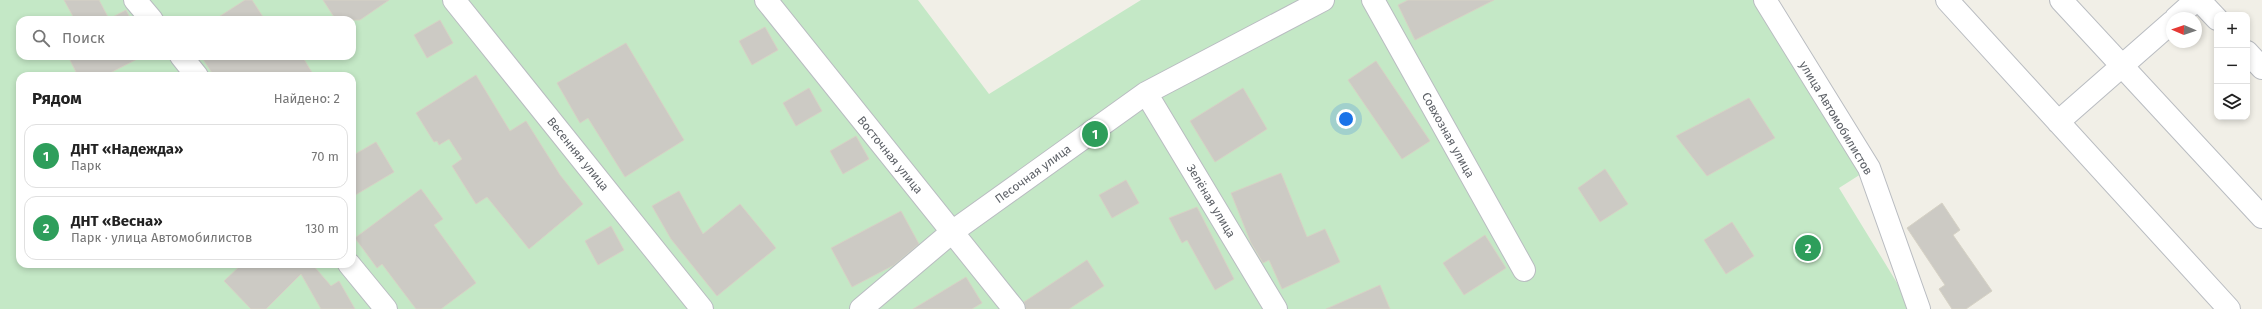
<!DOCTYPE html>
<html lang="ru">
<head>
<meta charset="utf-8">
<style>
	:root { --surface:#fff; --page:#f2f2f2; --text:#222; --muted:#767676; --line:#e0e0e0; --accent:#ed4c31 }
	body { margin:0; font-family:"Fira Sans",sans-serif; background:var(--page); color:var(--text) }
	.controls { position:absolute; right:12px; top:12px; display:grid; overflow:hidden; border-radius:8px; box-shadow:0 2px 6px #0003 }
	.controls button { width:36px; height:36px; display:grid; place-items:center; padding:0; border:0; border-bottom:1px solid var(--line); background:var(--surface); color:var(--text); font:20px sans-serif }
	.compass { position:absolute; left:2166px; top:12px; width:36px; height:36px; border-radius:50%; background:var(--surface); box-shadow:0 2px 6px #0003; rotate:272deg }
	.you { position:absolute; left:1346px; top:119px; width:14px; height:14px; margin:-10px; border:3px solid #fff; border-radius:50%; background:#1a73e8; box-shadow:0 0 0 6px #1a73e833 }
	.badge { display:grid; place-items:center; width:26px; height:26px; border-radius:50%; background:var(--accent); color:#fff; font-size:13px; font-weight:700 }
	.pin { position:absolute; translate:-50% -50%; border:2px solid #fff; box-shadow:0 1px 4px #0006 }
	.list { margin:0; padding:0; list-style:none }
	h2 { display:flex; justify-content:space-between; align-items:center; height:52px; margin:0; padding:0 16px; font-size:17px }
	h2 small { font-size:13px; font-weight:400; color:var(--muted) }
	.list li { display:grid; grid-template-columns:26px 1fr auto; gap:12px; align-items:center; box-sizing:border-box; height:64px; margin:0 8px 8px; padding:0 8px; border:1px solid var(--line); border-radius:12px }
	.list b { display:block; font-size:15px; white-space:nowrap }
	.list p { margin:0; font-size:13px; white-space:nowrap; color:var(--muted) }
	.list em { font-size:13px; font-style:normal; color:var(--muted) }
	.icon { flex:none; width:22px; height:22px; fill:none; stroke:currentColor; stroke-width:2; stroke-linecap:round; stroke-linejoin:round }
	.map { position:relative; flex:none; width:2262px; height:309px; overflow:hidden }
	.search { position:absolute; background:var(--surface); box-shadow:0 2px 6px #0003; left:16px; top:16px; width:340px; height:44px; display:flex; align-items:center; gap:10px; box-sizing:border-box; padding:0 14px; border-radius:12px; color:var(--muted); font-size:15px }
	.panel { position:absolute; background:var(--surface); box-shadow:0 2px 6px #0003; left:16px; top:72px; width:340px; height:196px; border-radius:12px }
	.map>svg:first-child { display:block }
	.green { fill:#c4e8c6; fill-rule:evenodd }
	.building { fill:#cccac4; stroke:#d6d2c5 }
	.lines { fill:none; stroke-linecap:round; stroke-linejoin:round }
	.minor-casing { stroke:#b9bcc1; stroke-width:24 }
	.minor { stroke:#fff; stroke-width:22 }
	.labels { text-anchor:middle; stroke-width:4; stroke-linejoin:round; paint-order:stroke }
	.street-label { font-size:12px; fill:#5e6268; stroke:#fff }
</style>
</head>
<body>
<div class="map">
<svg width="2262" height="309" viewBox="0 0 2262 309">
	<rect width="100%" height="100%" fill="#f1efe7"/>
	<path class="green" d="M 0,0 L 918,0 L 989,94 L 1141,0 L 1759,0 L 1861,174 L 1839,188 L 1913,309 L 0,309 ZM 20,20 L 352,20 L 352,56 L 20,56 ZM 20,76 L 352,76 L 352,264 L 20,264 Z"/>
	<path class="building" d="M 64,0 L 99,0 L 109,19 L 126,10 L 131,20 L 75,20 Z
		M 245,0 L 252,0 L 265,20 L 214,20 Z
		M 323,0 L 389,0 L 360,20 L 336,20 Z
		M 1408,0 L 1494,0 L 1415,40 L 1398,5 Z
		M 440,20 L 453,43 L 427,58 L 414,35 Z
		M 765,27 L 778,50 L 752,65 L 739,41 Z
		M 626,43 L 684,140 L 625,177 L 588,118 L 580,123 L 557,83 Z
		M 68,56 L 143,56 L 104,76 L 78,76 Z
		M 201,56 L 302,56 L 314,76 L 214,76 Z
		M 1376,61 L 1430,141 L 1402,159 L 1348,80 Z
		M 476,75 L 510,131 L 526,121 L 560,175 L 583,204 L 529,249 L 487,197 L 476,204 L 452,166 L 462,159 L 449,139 L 439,145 L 437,141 L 434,142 L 416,113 Z
		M 809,88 L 822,111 L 796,126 L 783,103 Z
		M 1243,88 L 1267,129 L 1215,162 L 1190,121 Z
		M 1749,98 L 1775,138 L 1707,176 L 1676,136 Z
		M 856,136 L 869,159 L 843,174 L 830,151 Z
		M 376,142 L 394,172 L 352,197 L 352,156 Z
		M 1605,169 L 1628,204 L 1600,222 L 1578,188 Z
		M 1281,173 L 1307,237 L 1325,229 L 1340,262 L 1282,289 L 1269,260 L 1263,263 L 1251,243 L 1231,193 Z
		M 1126,180 L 1139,203 L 1112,218 L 1099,195 Z
		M 421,189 L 443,219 L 434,225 L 476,283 L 441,309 L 416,309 L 382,264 L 377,268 L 355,238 Z
		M 679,191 L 703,234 L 740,204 L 776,248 L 717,296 L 671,239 L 652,206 Z
		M 1942,203 L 1960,230 L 1953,235 L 1992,291 L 1966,309 L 1952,309 L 1939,289 L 1945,285 L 1907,228 Z
		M 1197,207 L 1234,279 L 1215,290 L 1187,240 L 1182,243 L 1169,218 Z
		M 901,211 L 919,244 L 894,265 L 852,287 L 831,248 Z
		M 1732,222 L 1754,256 L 1726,274 L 1704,240 Z
		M 611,226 L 624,250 L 598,265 L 585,241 Z
		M 1485,235 L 1506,268 L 1464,295 L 1443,263 Z
		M 1087,260 L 1104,286 L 1069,309 L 1026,309 L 1024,302 Z
		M 242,264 L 312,264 L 331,286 L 339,281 L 355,309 L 321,309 L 301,274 L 266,309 L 251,309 L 224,281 Z
		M 966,277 L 982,303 L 972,309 L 913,309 Z
		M 1380,285 L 1390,309 L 1326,309 Z"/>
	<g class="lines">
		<defs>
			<path id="minor" d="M 135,0 L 152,20
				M 454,0 L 702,309
				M 766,0 L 1014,309
				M 1373,0 L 1524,270
				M 1765,0 L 1869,168 L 1919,309
				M 1947,0 L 2229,309
				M 2061,0 L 2262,217
				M 2199,0 L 2217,19
				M 2176,18 L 2196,0
				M 2247,52 L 2262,68
				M 181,56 L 197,76
				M 1146,93 L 1276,309
				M 2058,122 L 2172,22
				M 349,264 L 386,309
				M 861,309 L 952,232 L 1146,93 L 1323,0"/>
		</defs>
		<use href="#minor" class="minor-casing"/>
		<use href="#minor" class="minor"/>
	</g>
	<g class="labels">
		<g class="street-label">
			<text transform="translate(1836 118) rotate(59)" y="4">улица Автомобилистов</text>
			<text transform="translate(1448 135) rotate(61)" y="4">Совхозная улица</text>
			<text transform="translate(578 154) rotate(51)" y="4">Весенняя улица</text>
			<text transform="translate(890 155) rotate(51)" y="4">Восточная улица</text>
			<text transform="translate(1033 174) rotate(-36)" y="4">Песочная улица</text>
			<text transform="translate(1211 201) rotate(59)" y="4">Зелёная улица</text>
		</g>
	</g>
</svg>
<div class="controls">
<button>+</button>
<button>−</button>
<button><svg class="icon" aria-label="layers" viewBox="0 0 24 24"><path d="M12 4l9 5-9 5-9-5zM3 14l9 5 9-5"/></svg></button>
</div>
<svg class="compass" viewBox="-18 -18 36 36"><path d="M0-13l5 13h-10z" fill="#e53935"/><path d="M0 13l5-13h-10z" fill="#767676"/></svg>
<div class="you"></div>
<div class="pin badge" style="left:1095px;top:134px;background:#2e9e5b">1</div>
<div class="pin badge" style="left:1808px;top:248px;background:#2e9e5b">2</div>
<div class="search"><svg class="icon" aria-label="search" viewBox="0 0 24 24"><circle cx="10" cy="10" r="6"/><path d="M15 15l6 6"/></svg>Поиск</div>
<section class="panel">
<h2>Рядом<small>Найдено: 2</small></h2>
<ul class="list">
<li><span class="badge" style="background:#2e9e5b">1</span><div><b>ДНТ «Надежда»</b><p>Парк</p></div><em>70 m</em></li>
<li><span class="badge" style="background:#2e9e5b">2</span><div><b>ДНТ «Весна»</b><p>Парк · улица Автомобилистов</p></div><em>130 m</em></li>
</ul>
</section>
</div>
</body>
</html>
